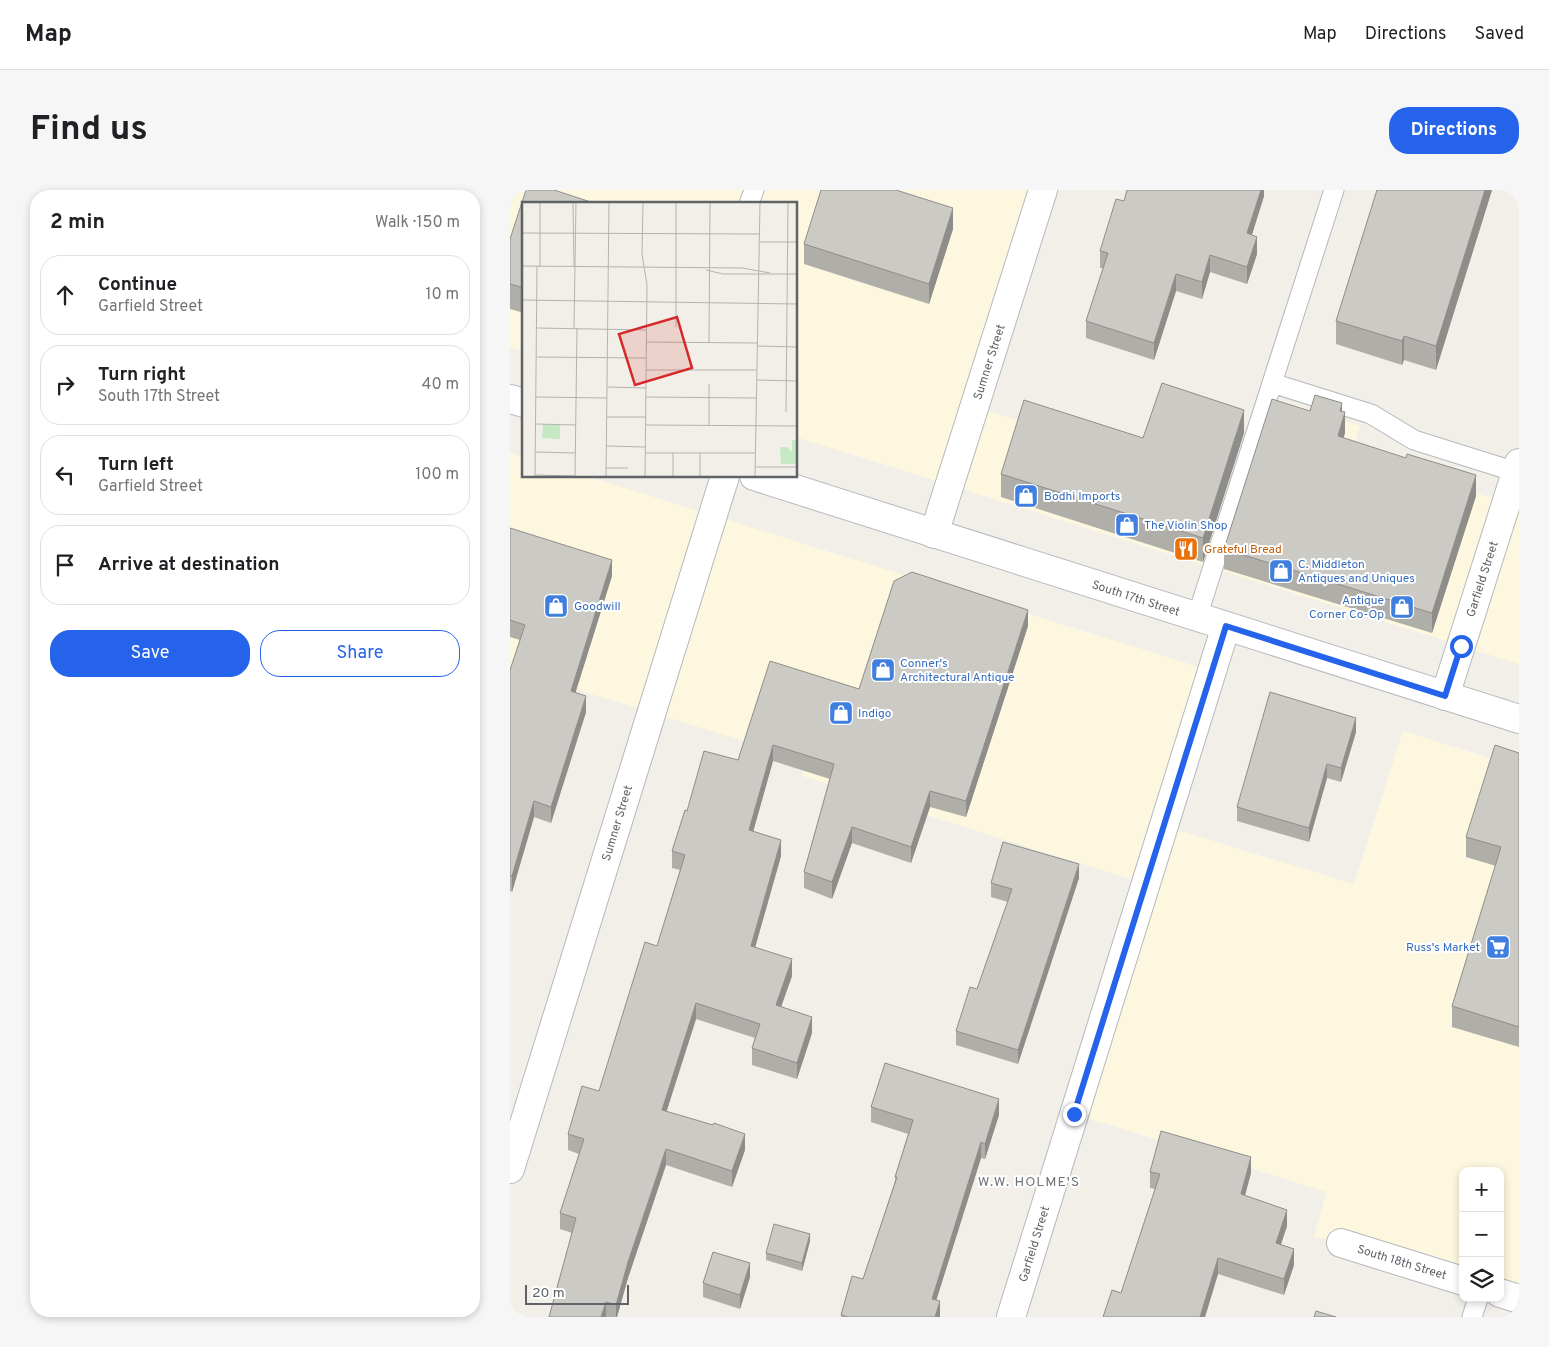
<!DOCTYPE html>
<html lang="en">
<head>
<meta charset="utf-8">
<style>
	:root { --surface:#fff; --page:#f6f6f6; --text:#202124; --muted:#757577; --line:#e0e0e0; --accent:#2563eb }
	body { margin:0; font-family:Overpass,sans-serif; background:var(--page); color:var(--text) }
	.controls { position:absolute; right:15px; bottom:15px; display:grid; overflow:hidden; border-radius:10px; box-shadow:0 2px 8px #0003 }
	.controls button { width:45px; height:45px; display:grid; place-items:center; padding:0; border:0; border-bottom:1px solid var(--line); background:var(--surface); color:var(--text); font:25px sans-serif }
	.scale { position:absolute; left:15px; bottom:12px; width:104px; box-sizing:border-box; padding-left:5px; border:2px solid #5f6368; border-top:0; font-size:14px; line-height:18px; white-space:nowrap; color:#5f6368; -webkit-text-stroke:4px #fff; paint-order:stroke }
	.stop { position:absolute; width:15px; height:15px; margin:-11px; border:4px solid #2563eb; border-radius:50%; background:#fff }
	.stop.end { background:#2563eb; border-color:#fff; box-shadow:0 1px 5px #0008 }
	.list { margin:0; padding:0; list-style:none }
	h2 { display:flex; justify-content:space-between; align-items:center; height:65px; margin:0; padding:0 20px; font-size:21px }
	h2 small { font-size:16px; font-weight:400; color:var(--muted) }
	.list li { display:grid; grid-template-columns:32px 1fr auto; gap:15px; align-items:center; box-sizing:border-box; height:80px; margin:0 10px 10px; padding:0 10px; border:1px solid var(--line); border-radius:20px }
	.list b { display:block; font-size:19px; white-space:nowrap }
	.list p { margin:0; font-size:16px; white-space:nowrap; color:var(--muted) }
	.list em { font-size:16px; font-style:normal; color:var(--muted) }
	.actions { display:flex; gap:10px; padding:15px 20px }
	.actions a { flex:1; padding:11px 0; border:1px solid var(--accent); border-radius:20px; text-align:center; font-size:18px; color:var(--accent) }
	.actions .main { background:var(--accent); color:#fff }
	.icon { flex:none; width:28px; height:28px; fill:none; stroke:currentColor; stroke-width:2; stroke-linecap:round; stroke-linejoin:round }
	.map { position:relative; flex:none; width:1009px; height:1127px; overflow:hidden; border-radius:20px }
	header { display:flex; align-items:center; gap:30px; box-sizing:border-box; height:70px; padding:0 25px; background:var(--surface); border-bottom:1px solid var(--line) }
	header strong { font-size:24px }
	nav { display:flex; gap:28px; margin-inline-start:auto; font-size:18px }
	.intro { display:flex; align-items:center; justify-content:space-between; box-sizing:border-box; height:120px; padding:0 30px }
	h1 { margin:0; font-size:35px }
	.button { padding:12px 22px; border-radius:20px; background:var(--accent); color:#fff; font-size:18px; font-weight:700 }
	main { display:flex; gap:30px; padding:0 30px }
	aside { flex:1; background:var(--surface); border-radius:20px; box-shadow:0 2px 8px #0003 }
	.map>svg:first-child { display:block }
	.commercial { fill:#fef7e0 }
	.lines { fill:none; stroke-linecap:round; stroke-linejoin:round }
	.lane-casing { stroke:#b5b8bc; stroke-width:21 }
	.street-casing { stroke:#b5b8bc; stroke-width:30 }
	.secondary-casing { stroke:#b6babf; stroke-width:30 }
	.lane { stroke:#fff; stroke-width:19 }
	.street { stroke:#fff; stroke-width:28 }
	.secondary { stroke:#fff; stroke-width:28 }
	.wall { fill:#afaea9 }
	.shaded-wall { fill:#8f8d8a }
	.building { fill:#cccac5; stroke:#8f8d8a }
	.route { stroke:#2563eb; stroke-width:6 }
	.labels { text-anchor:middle; stroke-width:4; stroke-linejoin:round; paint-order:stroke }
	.street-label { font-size:12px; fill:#5f6368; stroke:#fff }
	.shop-label { font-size:12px; fill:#366cbe; stroke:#fff; text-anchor:start }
	.food-label { font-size:12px; fill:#c56008; stroke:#fff; text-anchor:start }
	.neighbourhood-label { font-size:14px; letter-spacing:1px; fill:#70757a; stroke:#fff }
	.inset-road { fill:none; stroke:#b3b3b1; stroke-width:1 }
	.view { fill:#d62828; fill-opacity:0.15; stroke:#d62828; stroke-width:2.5 }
	.inset-edge { fill:none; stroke:#5f6368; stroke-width:2.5 }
</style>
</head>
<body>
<header>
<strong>Map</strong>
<nav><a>Map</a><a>Directions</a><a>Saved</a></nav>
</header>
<div class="intro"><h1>Find us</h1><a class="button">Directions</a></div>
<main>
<aside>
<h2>2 min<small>Walk · 150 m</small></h2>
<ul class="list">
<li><svg class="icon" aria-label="ahead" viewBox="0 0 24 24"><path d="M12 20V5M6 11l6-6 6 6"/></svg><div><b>Continue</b><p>Garfield Street</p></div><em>10 m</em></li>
<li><svg class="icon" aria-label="right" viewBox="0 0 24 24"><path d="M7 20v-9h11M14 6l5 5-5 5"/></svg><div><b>Turn right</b><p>South 17th Street</p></div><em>40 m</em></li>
<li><svg class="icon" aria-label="left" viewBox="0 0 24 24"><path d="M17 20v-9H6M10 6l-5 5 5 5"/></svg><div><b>Turn left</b><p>Garfield Street</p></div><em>100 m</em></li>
<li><svg class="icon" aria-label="arrive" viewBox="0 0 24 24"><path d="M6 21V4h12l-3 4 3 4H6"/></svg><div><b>Arrive at destination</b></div></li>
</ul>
<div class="actions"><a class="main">Save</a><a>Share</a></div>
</aside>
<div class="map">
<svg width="1009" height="1127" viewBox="0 0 1009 1127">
	<rect width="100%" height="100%" fill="#f1efe8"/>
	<path class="commercial" d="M 0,0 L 533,0 L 465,217 L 729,297 L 758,206 L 850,236 L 841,265 L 996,312 L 1009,273 L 1009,474 L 286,247 L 286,14 L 14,14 L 14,162 L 0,157 Z
		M 0,263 L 14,267 L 14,286 L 76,286 L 702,481 L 654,636 L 844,694 L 893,541 L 1009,577 L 1009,1109 L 990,1103 L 990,981 L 953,981 L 953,1091 L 804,1046 L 817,1002 L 564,924 L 636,694 L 292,586 L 295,571 L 142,522 L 0,480 Z"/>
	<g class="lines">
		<defs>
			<path id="lane" d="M 239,14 L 244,0
				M 762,193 L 861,224 L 904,250 L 1006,282
				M 687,427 L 824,0
				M 962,1127 L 968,1108"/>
			<path id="street" d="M 424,344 L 533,0
				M 935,506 L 1009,273
				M 0,979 L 215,286
				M 831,1053 L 953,1091
				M 990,1103 L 1009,1109
				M 501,1127 L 716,436"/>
			<path id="secondary" d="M 0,209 L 14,213
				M 244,286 L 1009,529"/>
		</defs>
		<use href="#lane" class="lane-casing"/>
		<use href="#street" class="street-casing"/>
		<use href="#secondary" class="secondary-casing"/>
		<use href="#lane" class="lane"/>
		<use href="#street" class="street"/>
		<use href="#secondary" class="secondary"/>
	</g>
	<path class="wall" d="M 754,0 L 754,6 L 742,45 L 747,64 L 737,94 L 700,82 L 692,109 L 666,101 L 644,170 L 576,148 L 576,131 L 593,78 L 590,78 L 590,61 L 614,11 Z
		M 867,0 L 982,0 L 926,180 L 894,170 L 892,175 L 826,154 L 826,131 Z
		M 14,14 L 14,123 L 0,119 L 0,49 Z
		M 443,39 L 419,114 L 294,74 L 294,54 Z
		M 800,221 L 832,222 L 835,243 L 833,248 L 966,306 L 922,443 L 714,379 L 714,359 Z
		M 734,243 L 693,372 L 491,307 L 491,284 L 633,248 Z
		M 0,338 L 102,386 L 65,503 L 76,522 L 41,633 L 24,627 L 2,702 L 0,701 L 0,480 L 10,450 L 0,447 Z
		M 518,436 L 456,627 L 420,617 L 401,673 L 342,653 L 322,709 L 294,698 L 294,682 L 320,589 L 263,571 L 243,642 L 271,666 L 245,757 L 282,786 L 271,817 L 302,843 L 287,889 L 242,875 L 242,858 L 245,848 L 186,829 L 156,921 L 235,960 L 222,997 L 156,975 L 118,1088 L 107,1127 L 39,1127 L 62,1043 L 50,1039 L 50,1023 L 69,964 L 58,960 L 58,944 L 89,901 L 147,756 L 170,680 L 162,678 L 162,661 L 177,621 L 228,570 L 349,499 Z
		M 846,542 L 831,592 L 817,588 L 799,652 L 727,631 L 727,617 Z
		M 1009,563 L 1009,857 L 942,837 L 942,816 L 986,676 L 956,667 L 956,647 Z
		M 569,688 L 508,874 L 446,855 L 446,841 L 467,799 L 498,712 L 481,707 L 481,693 Z
		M 361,917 L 489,925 L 475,969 L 471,968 L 426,1110 L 430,1127 L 331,1127 L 331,1125 L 353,1089 L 385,991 L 385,987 L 398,944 L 361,932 Z
		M 640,982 L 741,983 L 735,1005 L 777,1036 L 771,1054 L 784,1075 L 774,1105 L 708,1084 L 695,1127 L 593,1127 L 611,1103 L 645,999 L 640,998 Z
		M 300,1051 L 292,1081 L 256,1070 L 256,1063 Z
		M 240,1087 L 230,1119 L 193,1107 L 193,1093 Z"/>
	<path class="shaded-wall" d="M 751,0 L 754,0 L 754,6 L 737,60 L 737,43 Z
		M 975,0 L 982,0 L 926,180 L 926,156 Z
		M 443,18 L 443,39 L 419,114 L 419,94 Z
		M 747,47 L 747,64 L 737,94 L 737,77 Z
		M 700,65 L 700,82 L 692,109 L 692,92 Z
		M 666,84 L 666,101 L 644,170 L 644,153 Z
		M 894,146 L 894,170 L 892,175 L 892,151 Z
		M 832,213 L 832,231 L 835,222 L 835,243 L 828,266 L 828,246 L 830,221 Z
		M 734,220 L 734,243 L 693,372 L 693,348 Z
		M 966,285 L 966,306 L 922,443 L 922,423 Z
		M 102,370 L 102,386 L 61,517 L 61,501 Z
		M 518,420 L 518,436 L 456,627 L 456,611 Z
		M 76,506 L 76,522 L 41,633 L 41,617 Z
		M 846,528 L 846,542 L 831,592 L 831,578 Z
		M 263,555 L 263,571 L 239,656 L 239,640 Z
		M 817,574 L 817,588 L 799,652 L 799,638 Z
		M 420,601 L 420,617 L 401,673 L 401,657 Z
		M 24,611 L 24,627 L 2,702 L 2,686 Z
		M 342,637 L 342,653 L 322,709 L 322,692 Z
		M 271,650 L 271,666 L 241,772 L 241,756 Z
		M 569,674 L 569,688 L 508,874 L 508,860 Z
		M 282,769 L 282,786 L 266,831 L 266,815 Z
		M 186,813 L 186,829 L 152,936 L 152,920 Z
		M 302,827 L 302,843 L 287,889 L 287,873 Z
		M 489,909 L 489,925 L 475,969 L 475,954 Z
		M 235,944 L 235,960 L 222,997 L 222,981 Z
		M 471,952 L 471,968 L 422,1124 L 422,1109 Z
		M 156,959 L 156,975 L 118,1088 L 107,1127 L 106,1127 L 106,1115 L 118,1072 Z
		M 741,967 L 741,983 L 731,1020 L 731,1004 Z
		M 777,1020 L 777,1036 L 766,1069 L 766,1053 Z
		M 300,1044 L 300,1051 L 292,1081 L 292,1073 Z
		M 784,1059 L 784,1075 L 774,1105 L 774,1089 Z
		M 708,1068 L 708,1084 L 695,1127 L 690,1127 Z
		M 240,1073 L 240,1087 L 230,1119 L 230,1105 Z
		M 430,1111 L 430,1127 L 425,1127 Z
		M 96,1112 L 96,1127 L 91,1127 Z"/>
	<path class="building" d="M 16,0 L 44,0 L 87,14 L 14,14 L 14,98 L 0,94 L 0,49 Z
		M 311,0 L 386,0 L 443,18 L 419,94 L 294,54 Z
		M 617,0 L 751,0 L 737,43 L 747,47 L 737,77 L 700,65 L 692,92 L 666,84 L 644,153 L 576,131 L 598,63 L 590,61 L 606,9 L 614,11 Z
		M 867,0 L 975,0 L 926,156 L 894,146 L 892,151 L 826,131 Z
		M 652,193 L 734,220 L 693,348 L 491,284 L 514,210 L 633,248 Z
		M 805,205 L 832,213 L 830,221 L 835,222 L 828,246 L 896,268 L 897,264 L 966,285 L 922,423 L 714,359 L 762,209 L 800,221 Z
		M 0,338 L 102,370 L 61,501 L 76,506 L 41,617 L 24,611 L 2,686 L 0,685 L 0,480 L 15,435 L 0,430 Z
		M 402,382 L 518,420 L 456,611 L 420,601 L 401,657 L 342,637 L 322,692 L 294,682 L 324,574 L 263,555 L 239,640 L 271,650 L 241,756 L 282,769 L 266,815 L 302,827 L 287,873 L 242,858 L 250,834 L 186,813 L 152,920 L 203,935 L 204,933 L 235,944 L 222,981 L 156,959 L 118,1072 L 106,1115 L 96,1112 L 91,1127 L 39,1127 L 66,1028 L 50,1023 L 74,949 L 58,944 L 72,896 L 89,901 L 135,752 L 147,756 L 175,665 L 162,661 L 175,620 L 177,621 L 194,561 L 228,570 L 260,471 L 349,499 L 384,391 Z
		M 760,502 L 846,528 L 831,578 L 817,574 L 799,638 L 727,617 Z
		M 985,555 L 1009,563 L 1009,837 L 942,816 L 991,657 L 956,647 Z
		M 493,652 L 569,674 L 508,860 L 446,841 L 460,797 L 467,799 L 502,699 L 481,693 Z
		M 375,873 L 489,909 L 475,954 L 471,952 L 422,1109 L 430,1111 L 425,1127 L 338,1127 L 331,1125 L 342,1086 L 353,1089 L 387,987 L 385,987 L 403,930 L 361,917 Z
		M 651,941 L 741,967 L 731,1004 L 777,1020 L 766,1053 L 784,1059 L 774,1089 L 708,1068 L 690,1127 L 593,1127 L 602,1100 L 611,1103 L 650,984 L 640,982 Z
		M 264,1034 L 300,1044 L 292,1073 L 256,1063 Z
		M 203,1062 L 240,1073 L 230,1105 L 193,1093 Z
		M 806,1121 L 826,1127 L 804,1127 Z"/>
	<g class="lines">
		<path class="route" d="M 564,924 L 716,436 L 935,506 L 951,456"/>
	</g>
	<defs>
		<symbol id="shop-square" viewBox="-11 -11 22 22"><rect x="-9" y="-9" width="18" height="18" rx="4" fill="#3f7fe0" stroke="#fff"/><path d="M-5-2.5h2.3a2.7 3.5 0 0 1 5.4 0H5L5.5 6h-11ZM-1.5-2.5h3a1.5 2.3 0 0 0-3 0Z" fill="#fff"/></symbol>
		<symbol id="restaurant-square" viewBox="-11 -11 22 22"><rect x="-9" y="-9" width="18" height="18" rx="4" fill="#e8710a" stroke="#fff"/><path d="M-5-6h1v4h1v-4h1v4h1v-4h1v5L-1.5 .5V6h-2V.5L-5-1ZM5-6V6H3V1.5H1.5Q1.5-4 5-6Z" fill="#fff"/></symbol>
		<symbol id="supermarket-square" viewBox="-11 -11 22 22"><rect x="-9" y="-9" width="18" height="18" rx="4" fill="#3f7fe0" stroke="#fff"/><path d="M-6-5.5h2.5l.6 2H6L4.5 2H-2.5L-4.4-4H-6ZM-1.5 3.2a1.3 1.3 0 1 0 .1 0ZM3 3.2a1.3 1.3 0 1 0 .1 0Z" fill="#fff"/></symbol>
	</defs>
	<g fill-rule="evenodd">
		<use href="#shop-square" x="502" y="292" width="28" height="28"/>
		<use href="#shop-square" x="603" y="321" width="28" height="28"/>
		<use href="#restaurant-square" x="662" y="345" width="28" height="28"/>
		<use href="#shop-square" x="757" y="367" width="28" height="28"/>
		<use href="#shop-square" x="32" y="402" width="28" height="28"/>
		<use href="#shop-square" x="878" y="403" width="28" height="28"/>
		<use href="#shop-square" x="359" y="466" width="28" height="28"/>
		<use href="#shop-square" x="317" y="509" width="28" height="28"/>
		<use href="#supermarket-square" x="974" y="743" width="28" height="28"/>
	</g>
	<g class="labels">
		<g class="street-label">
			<text transform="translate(479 172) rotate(-72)" y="4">Sumner Street</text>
			<text transform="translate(972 389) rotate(-72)" y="4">Garfield Street</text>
			<text transform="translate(626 408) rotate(18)" y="4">South 17th Street</text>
			<text transform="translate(107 633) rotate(-73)" y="4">Sumner Street</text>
			<text transform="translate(524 1054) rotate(-73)" y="4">Garfield Street</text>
			<text transform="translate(892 1072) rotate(17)" y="4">South 18th Street</text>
		</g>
		<g class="shop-label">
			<text x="534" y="310">Bodhi Imports</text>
			<text x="634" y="339">The Violin Shop</text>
			<text x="788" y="378">C. Middleton<tspan x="788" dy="14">Antiques and Uniques</tspan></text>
			<text x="874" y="414" text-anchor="end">Antique<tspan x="874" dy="14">Corner Co-Op</tspan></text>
			<text x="64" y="420">Goodwill</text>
			<text x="390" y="477">Conner's<tspan x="390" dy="14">Architectural Antique</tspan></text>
			<text x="348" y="527">Indigo</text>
			<text x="970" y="761" text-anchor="end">Russ's Market</text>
		</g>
		<g class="food-label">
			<text x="694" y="363">Grateful Bread</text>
		</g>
		<g class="neighbourhood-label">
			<text x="519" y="996">W.W. HOLME'S</text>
		</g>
	</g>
	<g transform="translate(12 12)">
		<rect width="275" height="275" fill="#f1efe8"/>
		<path d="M 21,222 L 38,223 L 38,237 L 20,236 ZM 270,238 L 275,238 L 275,262 L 259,262 L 258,245 L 265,245 L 270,250 Z" fill="#c5e8c5"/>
		<path class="inset-road" d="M 51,0 L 52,64M 121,0 L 120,52 L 125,83 L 123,275M 0,31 L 238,32M 238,40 L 275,40M 0,64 L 220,66 L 248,71M 18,65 L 18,0M 184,68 L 201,72 L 275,72M 0,98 L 275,102M 154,125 L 154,0M 15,126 L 124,128M 52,126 L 54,0M 125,140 L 235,141M 187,140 L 188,0M 235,144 L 275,145M 15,155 L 124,156M 124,168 L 234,168M 234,178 L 275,179M 85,185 L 124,186M 14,195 L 85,196M 124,195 L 234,196M 264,210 L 266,0M 85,215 L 123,215M 14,222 L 54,223M 124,223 L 275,224M 187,223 L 187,182M 85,244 L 123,245M 14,250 L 53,251M 124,251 L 233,251M 233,265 L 275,265M 84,266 L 106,266M 13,273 L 53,274M 13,275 L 15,64M 53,275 L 55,126M 84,275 L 87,0M 151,275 L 151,251M 178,275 L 178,251M 233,275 L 238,0"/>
		<path class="view" d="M 155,115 L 170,166 L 113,183 L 97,132 Z"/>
		<rect width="275" height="275" class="inset-edge"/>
	</g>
</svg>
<div class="controls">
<button>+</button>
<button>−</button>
<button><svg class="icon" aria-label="layers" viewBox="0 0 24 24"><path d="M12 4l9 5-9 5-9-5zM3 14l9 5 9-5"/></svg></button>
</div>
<div class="scale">20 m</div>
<div class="stop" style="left:951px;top:456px"></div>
<div class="stop end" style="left:564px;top:924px"></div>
</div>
</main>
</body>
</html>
